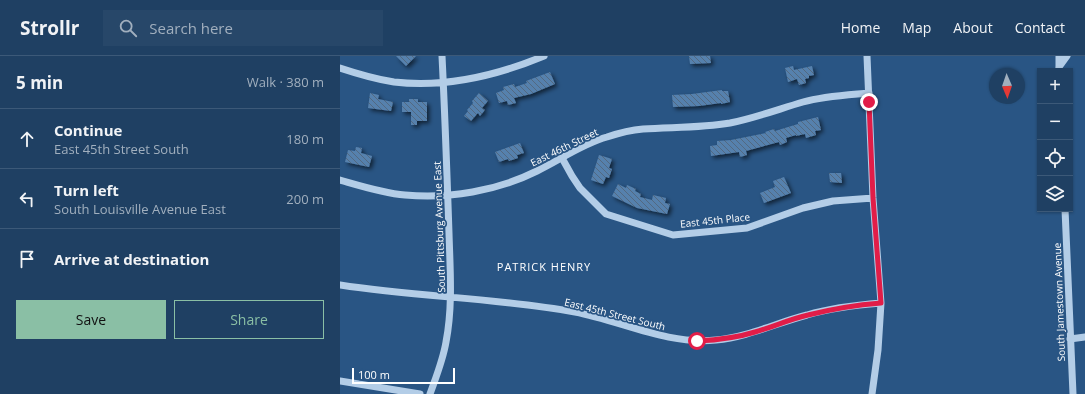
<!DOCTYPE html>
<html lang="en">
<head>
<meta charset="utf-8">
<style>
	:root { --surface:#1f4063; --page:#274769; --text:#f1f3f6; --muted:#a1afbe; --line:#3c5978; --accent:#8abfa5 }
	body { margin:0; font-family:"Open Sans",sans-serif; background:var(--page); color:var(--text) }
	.controls { position:absolute; right:12px; top:12px; display:grid; overflow:hidden; border-radius:0px; box-shadow:0 1px 3px #0004 }
	.controls button { width:36px; height:36px; display:grid; place-items:center; padding:0; border:0; border-bottom:1px solid var(--line); background:var(--surface); color:var(--text); font:20px sans-serif }
	.compass { position:absolute; left:649px; top:12px; width:36px; height:36px; border-radius:50%; background:var(--surface); box-shadow:0 1px 3px #0004; rotate:178deg }
	.scale { position:absolute; left:12px; bottom:10px; width:103px; box-sizing:border-box; padding-left:4px; border:2px solid #fff; border-top:0; font-size:11px; line-height:14px; white-space:nowrap; color:#fff; -webkit-text-stroke:3px #295584; paint-order:stroke }
	.stop { position:absolute; width:12px; height:12px; margin:-9px; border:3px solid #e11d48; border-radius:50%; background:#fff }
	.stop.end { background:#e11d48; border-color:#fff; box-shadow:0 1px 4px #0008 }
	.list { margin:0; padding:0; list-style:none }
	h2 { display:flex; justify-content:space-between; align-items:center; height:52px; margin:0; padding:0 16px; font-size:17px }
	h2 small { font-size:13px; font-weight:400; color:var(--muted) }
	.list li { display:grid; grid-template-columns:26px 1fr auto; gap:12px; align-items:center; box-sizing:border-box; height:60px; padding:0 16px; border-top:1px solid var(--line) }
	.list b { display:block; font-size:15px; white-space:nowrap }
	.list p { margin:0; font-size:13px; white-space:nowrap; color:var(--muted) }
	.list em { font-size:13px; font-style:normal; color:var(--muted) }
	.actions { display:flex; gap:8px; padding:12px 16px }
	.actions a { flex:1; padding:9px 0; border:1px solid var(--accent); border-radius:0px; text-align:center; font-size:14px; color:var(--accent) }
	.actions .main { background:var(--accent); color:#111 }
	.icon { flex:none; width:22px; height:22px; fill:none; stroke:currentColor; stroke-width:2; stroke-linecap:round; stroke-linejoin:round }
	.map { position:relative; flex:none; width:745px; height:338px; overflow:hidden }
	header { display:flex; align-items:center; gap:24px; box-sizing:border-box; height:56px; padding:0 20px; background:var(--surface); border-bottom:1px solid var(--line) }
	header strong { font-size:19px }
	nav { display:flex; gap:22px; margin-inline-start:auto; font-size:14px }
	.search { width:280px; height:36px; background:var(--page); display:flex; align-items:center; gap:10px; box-sizing:border-box; padding:0 14px; border-radius:0px; color:var(--muted); font-size:15px }
	main { display:flex }
	aside { flex:1; background:var(--surface) }
	.map>svg:first-child { display:block }
	.building { fill:url(#building-back-hatch); filter:url(#shadow) }
	.lines { fill:none; stroke-linecap:round; stroke-linejoin:round }
	.minor { stroke:#b3cde7; stroke-width:7 }
	.route { stroke:#e11d48; stroke-width:5 }
	.labels { text-anchor:middle; stroke-width:3.5; stroke-linejoin:round; paint-order:stroke }
	.street-label { font-size:10px; fill:#fff; stroke:#295584 }
	.neighbourhood-label { font-size:11px; letter-spacing:1px; fill:#fff; stroke:#295584 }
</style>
</head>
<body>
<header>
<strong>Strollr</strong>
<div class="search"><svg class="icon" aria-label="search" viewBox="0 0 24 24"><circle cx="10" cy="10" r="6"/><path d="M15 15l6 6"/></svg>Search here</div>
<nav><a>Home</a><a>Map</a><a>About</a><a>Contact</a></nav>
</header>
<main>
<aside>
<h2>5 min<small>Walk · 380 m</small></h2>
<ul class="list">
<li><svg class="icon" aria-label="ahead" viewBox="0 0 24 24"><path d="M12 20V5M6 11l6-6 6 6"/></svg><div><b>Continue</b><p>East 45th Street South</p></div><em>180 m</em></li>
<li><svg class="icon" aria-label="left" viewBox="0 0 24 24"><path d="M17 20v-9H6M10 6l-5 5 5 5"/></svg><div><b>Turn left</b><p>South Louisville Avenue East</p></div><em>200 m</em></li>
<li><svg class="icon" aria-label="arrive" viewBox="0 0 24 24"><path d="M6 21V4h12l-3 4 3 4H6"/></svg><div><b>Arrive at destination</b></div></li>
</ul>
<div class="actions"><a class="main">Save</a><a>Share</a></div>
</aside>
<div class="map">
<svg width="745" height="338" viewBox="0 0 745 338">
	<defs>
		<pattern id="building-back-hatch" width="6" height="6" patternUnits="userSpaceOnUse"><rect width="6" height="6" fill="#5681ad"/><path d="M-1 5l2 2M0 0l6 6M5-1l2 2" fill="none" stroke="#526981"/></pattern>
		<filter id="shadow"><feDropShadow dx="2.5" dy="2.5" stdDeviation="2" flood-color="#0009"/></filter>
	</defs>
	<rect width="100%" height="100%" fill="#295584"/>
	<path class="building" d="M 56,0 L 76,0 L 66,10 Z
		M 349,0 L 370,0 L 371,7 L 350,8 Z
		M 453,10 L 454,14 L 472,10 L 474,19 L 469,20 L 469,22 L 465,23 L 466,27 L 459,29 L 457,23 L 448,26 L 445,12 Z
		M 210,16 L 215,28 L 191,38 L 174,42 L 176,47 L 168,49 L 167,45 L 159,47 L 156,37 L 164,34 L 163,31 L 174,28 L 175,31 L 187,27 L 186,25 Z
		M 382,34 L 382,35 L 388,35 L 390,46 L 381,48 L 381,47 L 359,50 L 333,51 L 332,39 L 352,38 Z
		M 30,37 L 39,39 L 38,43 L 53,46 L 51,55 L 28,52 Z
		M 139,37 L 148,45 L 142,52 L 145,54 L 140,60 L 138,57 L 131,65 L 124,60 L 128,55 L 127,54 L 133,47 L 132,45 Z
		M 69,43 L 78,43 L 78,46 L 87,46 L 87,65 L 77,65 L 77,69 L 71,69 L 71,56 L 62,56 L 62,46 L 69,46 Z
		M 478,61 L 481,74 L 475,75 L 476,79 L 466,82 L 465,78 L 456,80 L 456,79 L 446,82 L 447,86 L 440,89 L 439,86 L 406,95 L 407,99 L 400,101 L 399,96 L 371,100 L 370,90 L 377,89 L 377,85 L 391,84 L 426,77 L 425,76 L 434,73 L 435,75 L 458,68 L 458,66 Z
		M 180,87 L 184,97 L 177,99 L 178,102 L 169,105 L 168,103 L 159,106 L 155,96 Z
		M 16,91 L 22,92 L 21,97 L 32,100 L 29,111 L 5,106 L 8,94 L 15,95 Z
		M 259,99 L 272,103 L 269,112 L 272,113 L 269,122 L 266,121 L 263,128 L 251,124 Z
		M 489,117 L 501,117 L 502,127 L 490,126 Z
		M 444,121 L 451,137 L 424,147 L 420,137 L 435,131 L 433,125 Z
		M 278,128 L 286,132 L 287,129 L 296,133 L 295,135 L 301,138 L 300,141 L 312,144 L 313,139 L 326,142 L 325,147 L 330,148 L 327,158 L 297,152 L 272,140 Z"/>
	<g class="lines">
		<path class="minor" d="M 527,0 L 533,142 L 541,247 L 538,294 L 532,338
			M 719,0 L 719,15
			M 719,11 L 727,0
			M 0,12 C 18,18 35,23 54,26 C 106,32 156,20 204,0
			M 222,102 L 232,120 L 240,132 L 266,158 L 333,179 L 407,172 L 463,152 L 493,145 L 533,142
			M 0,124 C 21,130 43,137 65,139 C 109,143 157,135 197,115 C 220,104 242,88 267,81 C 279,77 291,74 303,73 C 332,71 361,72 390,67 C 415,62 439,53 463,46 C 484,40 507,39 529,37
			M 725,153 L 733,338
			M 0,229 C 78,241 157,242 235,256 C 282,265 327,289 376,284 C 408,281 436,267 467,259 C 491,252 516,249 541,247
			M 730,283 L 745,281
			M 0,325 L 80,338
			M 90,338 C 96,321 103,304 106,286 C 113,250 110,213 109,177 C 107,118 105,59 102,0"/>
	</g>
	<g class="lines">
		<path class="route" d="M 357,285 C 377,284 396,282 415,276 C 433,271 450,263 468,259 C 492,253 516,249 541,247 L 533,142 L 529,46"/>
	</g>
	<g class="labels">
		<g class="street-label">
			<text transform="translate(224 91) rotate(-26)" y="4">East 46th Street</text>
			<text transform="translate(375 164) rotate(-6)" y="4">East 45th Place</text>
			<text transform="translate(99 171) rotate(-92)" y="4">South Pittsburg Avenue East</text>
			<text transform="translate(719 246) rotate(-92)" y="4">South Jamestown Avenue</text>
			<text transform="translate(275 258) rotate(14)" y="4">East 45th Street South</text>
		</g>
		<g class="neighbourhood-label">
			<text x="204" y="215">PATRICK HENRY</text>
		</g>
	</g>
</svg>
<div class="controls">
<button>+</button>
<button>−</button>
<button><svg class="icon" aria-label="locate" viewBox="0 0 24 24"><circle cx="12" cy="12" r="6"/><path d="M12 2v4M12 18v4M2 12h4M18 12h4"/></svg></button>
<button><svg class="icon" aria-label="layers" viewBox="0 0 24 24"><path d="M12 4l9 5-9 5-9-5zM3 14l9 5 9-5"/></svg></button>
</div>
<svg class="compass" viewBox="-18 -18 36 36"><path d="M0-13l5 13h-10z" fill="#e53935"/><path d="M0 13l5-13h-10z" fill="#a1afbe"/></svg>
<div class="scale">100 m</div>
<div class="stop" style="left:357px;top:285px"></div>
<div class="stop end" style="left:529px;top:46px"></div>
</div>
</main>
</body>
</html>
